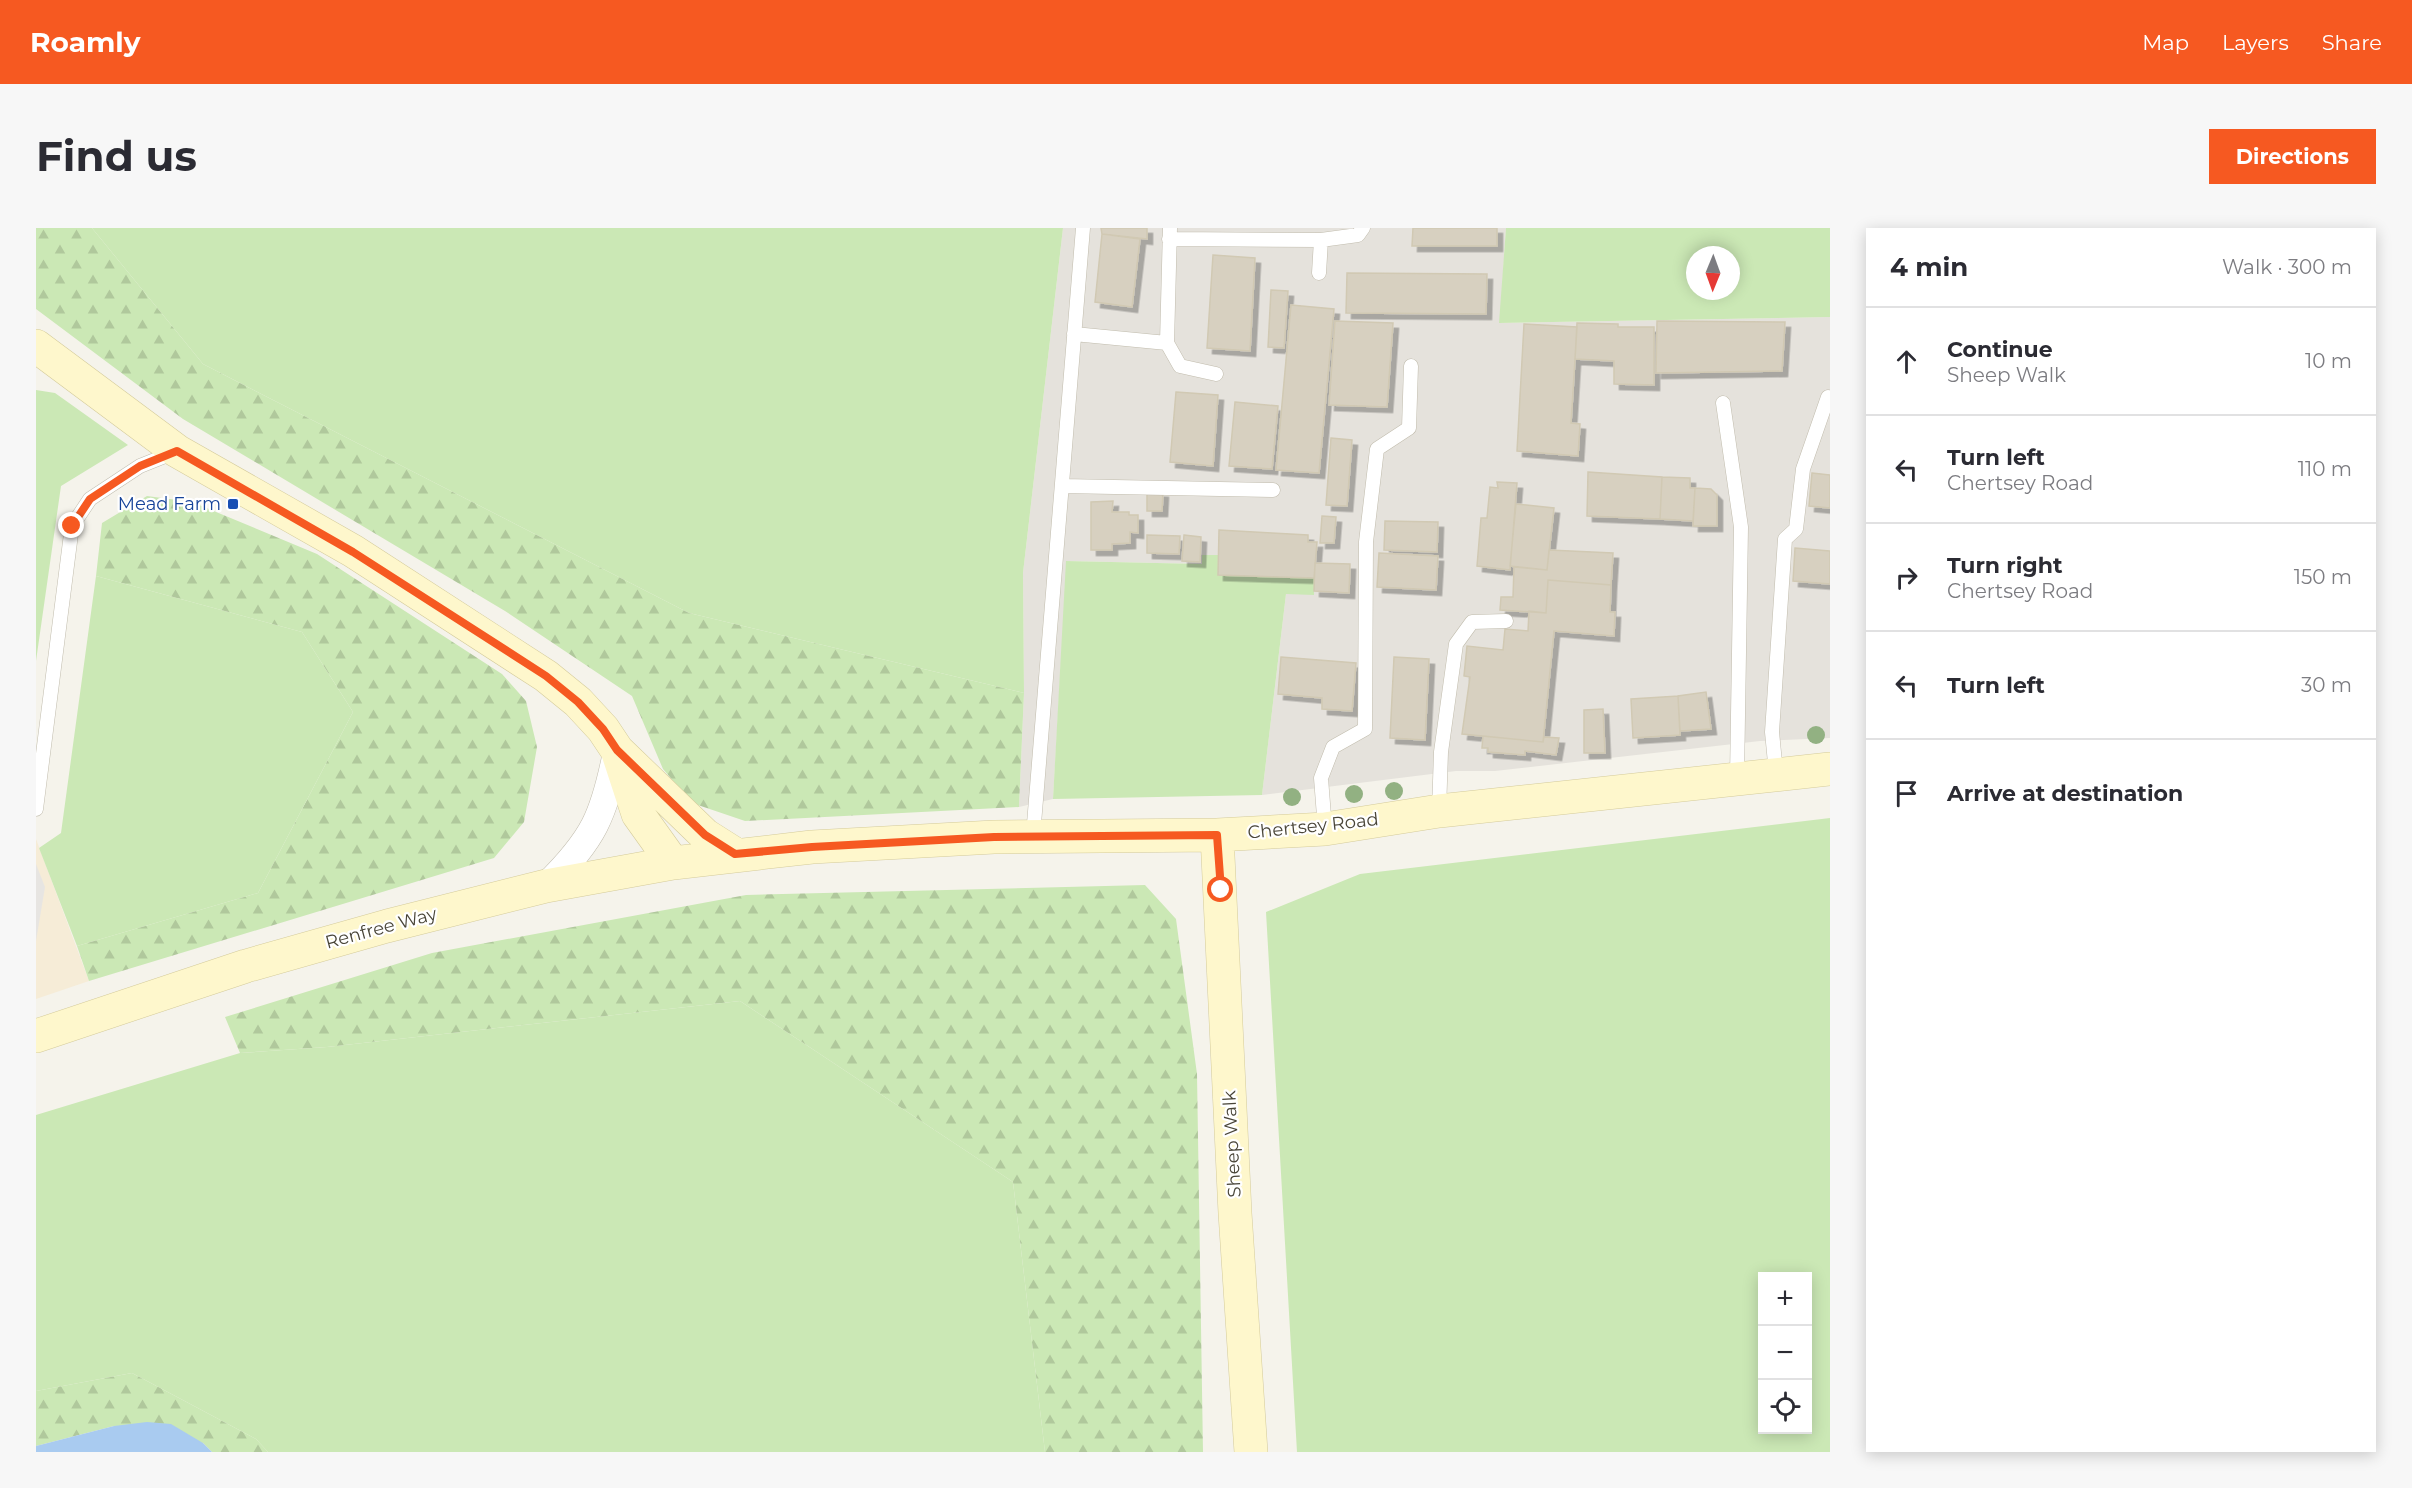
<!DOCTYPE html>
<html lang="en">
<head>
<meta charset="utf-8">
<style>
	:root { --surface:#fff; --page:#f7f7f7; --text:#2b2b33; --muted:#7c7c81; --line:#e1e1e2; --accent:#f65921 }
	body { margin:0; font-family:Montserrat,sans-serif; background:var(--page); color:var(--text) }
	.controls { position:absolute; right:18px; bottom:18px; display:grid; overflow:hidden; border-radius:0px; box-shadow:0 3px 15px #0003 }
	.controls button { width:54px; height:54px; display:grid; place-items:center; padding:0; border:0; border-bottom:2px solid var(--line); background:var(--surface); color:var(--text); font:30px sans-serif }
	.compass { position:absolute; left:1650px; top:18px; width:54px; height:54px; border-radius:50%; background:var(--surface); box-shadow:0 3px 15px #0003; rotate:181deg }
	.stop { position:absolute; width:18px; height:18px; margin:-14px; border:4px solid #f65921; border-radius:50%; background:#fff }
	.stop.end { background:#f65921; border-color:#fff; box-shadow:0 2px 6px #0008 }
	.list { margin:0; padding:0; list-style:none }
	h2 { display:flex; justify-content:space-between; align-items:center; height:78px; margin:0; padding:0 24px; font-size:26px }
	h2 small { font-size:20px; font-weight:400; color:var(--muted) }
	.list li { display:grid; grid-template-columns:39px 1fr auto; gap:18px; align-items:center; box-sizing:border-box; height:108px; padding:0 24px; border-top:2px solid var(--line) }
	.list b { display:block; font-size:22px; white-space:nowrap }
	.list p { margin:0; font-size:20px; white-space:nowrap; color:var(--muted) }
	.list em { font-size:20px; font-style:normal; color:var(--muted) }
	.icon { flex:none; width:33px; height:33px; fill:none; stroke:currentColor; stroke-width:2; stroke-linecap:round; stroke-linejoin:round }
	.map { position:relative; flex:none; width:1794px; height:1224px; overflow:hidden; border-radius:0px }
	header { display:flex; align-items:center; gap:36px; box-sizing:border-box; height:84px; padding:0 30px; background:var(--accent); color:#fff }
	header strong { font-size:28px }
	nav { display:flex; gap:33px; margin-inline-start:auto; font-size:21px }
	.intro { display:flex; align-items:center; justify-content:space-between; box-sizing:border-box; height:144px; padding:0 36px }
	h1 { margin:0; font-size:42px }
	.button { padding:15px 27px; border-radius:0px; background:var(--accent); color:#fff; font-size:21px; font-weight:700 }
	main { display:flex; gap:36px; padding:0 36px }
	aside { flex:1; background:var(--surface); border-radius:0px; box-shadow:0 3px 15px #0003 }
	.map>svg:first-child { display:block }
	.commercial { fill:#f6ecd7 }
	.industrial { fill:#e5e2dc }
	.green { fill:#cbe8b5; fill-rule:evenodd }
	.forest { fill:url(#forest-firs) }
	.parking { fill:#e7e5e2 }
	.water { fill:#a9cbf0 }
	.building { fill:#d7d0c0; stroke:#d1c9b3; stroke-width:1.5; filter:url(#shadow) }
	.lines { fill:none; stroke-linecap:round; stroke-linejoin:round }
	.lane-casing { stroke:#c1bcad; stroke-width:15 }
	.street-casing { stroke:#c1bcad; stroke-width:28 }
	.secondary-casing { stroke:#d4cb9b; stroke-width:34 }
	.lane { stroke:#fff; stroke-width:14 }
	.street { stroke:#fff; stroke-width:27 }
	.secondary { stroke:#fef7cc; stroke-width:33 }
	.tree { fill:#92b182 }
	.route { stroke:#f65921; stroke-width:8 }
	.transit-dot { fill:#1a4fb4; stroke:#fff; stroke-width:2 }
	.labels { text-anchor:middle; stroke-width:4.5; stroke-linejoin:round; paint-order:stroke }
	.transit-label { font-size:18px; fill:#164399; stroke:#fff; text-anchor:end }
	.street-label { font-size:18px; fill:#494538; stroke:#fff }
</style>
</head>
<body>
<header>
<strong>Roamly</strong>
<nav><a>Map</a><a>Layers</a><a>Share</a></nav>
</header>
<div class="intro"><h1>Find us</h1><a class="button">Directions</a></div>
<main>
<div class="map">
<svg width="1794" height="1224" viewBox="0 0 1794 1224">
	<defs>
		<pattern id="forest-firs" width="22" height="20" patternUnits="userSpaceOnUse" patternTransform="scale(1.5)"><rect width="22" height="20" fill="#cbe8b5"/><path d="M5 1l3.5 6h-7zM16 11l3.5 6h-7z" fill="#b0c89c"/></pattern>
		<filter id="shadow"><feDropShadow dx="5.5" dy="5.5" stdDeviation="0" flood-color="#0004"/></filter>
	</defs>
	<rect width="100%" height="100%" fill="#f5f3eb"/>
	<path class="commercial" d="M 0,611 L 53,753 L 0,771 Z"/>
	<path class="industrial" d="M 1027,0 L 1470,0 L 1464,95 L 1794,89 L 1794,510 L 1724,513 L 1459,543 L 1420,543 L 1226,567 L 1250,366 L 1166,336 L 1031,333 L 1017,571 L 983,579 L 988,465 L 987,345 Z"/>
	<path class="green" d="M 56,0 L 1027,0 L 987,345 L 988,465 L 653,385 L 167,136 Z
		M 1470,0 L 1794,0 L 1794,89 L 1463,95 ZM 1659,27 L 1695,27 L 1695,63 L 1659,63 Z
		M 0,162 L 19,165 L 92,217 L 25,258 L 0,433 Z
		M 1166,327 L 1183,327 L 1278,350 L 1278,367 L 1250,366 L 1226,567 L 1017,571 L 1030,333 L 1166,336 Z
		M 60,348 L 266,404 L 317,484 L 222,665 L 41,718 L 3,620 L 25,605 Z
		M 1794,590 L 1794,1224 L 1261,1224 L 1230,684 L 1324,646 ZM 1726,1048 L 1772,1048 L 1772,1202 L 1726,1202 Z
		M 704,773 L 977,954 L 1009,1224 L 232,1224 L 220,1211 L 96,1145 L 0,1163 L 0,887 L 204,825 L 291,819 Z"/>
	<path class="forest" d="M 0,0 L 56,0 L 167,136 L 653,385 L 988,465 L 983,579 L 709,593 L 656,575 L 627,541 L 596,468 L 469,383 L 147,191 L 0,81 Z
		M 111,268 L 156,274 L 281,326 L 466,446 L 490,473 L 501,519 L 488,594 L 458,630 L 53,753 L 41,718 L 222,665 L 317,484 L 266,404 L 60,348 L 66,295 Z
		M 1109,657 L 1140,691 L 1161,846 L 1167,1224 L 1009,1224 L 977,954 L 704,773 L 291,819 L 204,825 L 189,789 L 396,725 L 710,667 Z
		M 96,1145 L 220,1211 L 232,1224 L 176,1224 L 167,1215 L 78,1198 L 0,1218 L 0,1163 Z"/>
	<path class="parking" d="M 0,636 L 9,659 L 0,713 Z"/>
	<path class="water" d="M 111,1194 L 135,1196 L 167,1215 L 176,1224 L 0,1224 L 0,1218 L 78,1198 Z"/>
	<path class="building" d="M 1065,0 L 1111,0 L 1111,11 L 1066,6 Z
		M 1377,0 L 1461,0 L 1461,18 L 1376,18 Z
		M 1066,6 L 1104,11 L 1096,79 L 1059,74 Z
		M 1177,27 L 1219,30 L 1214,123 L 1171,120 Z
		M 1311,45 L 1451,46 L 1450,86 L 1310,85 Z
		M 1235,62 L 1252,63 L 1248,120 L 1232,119 Z
		M 1255,77 L 1298,81 L 1283,245 L 1240,242 Z
		M 1299,93 L 1357,95 L 1351,179 L 1293,177 Z
		M 1621,93 L 1749,94 L 1746,143 L 1620,145 Z
		M 1541,95 L 1582,96 L 1582,99 L 1618,99 L 1618,157 L 1578,156 L 1578,133 L 1539,131 Z
		M 1488,96 L 1541,99 L 1535,195 L 1544,196 L 1542,228 L 1481,223 Z
		M 1140,164 L 1182,167 L 1177,238 L 1134,234 Z
		M 1199,174 L 1242,178 L 1236,241 L 1193,238 Z
		M 1295,210 L 1316,212 L 1311,278 L 1290,277 Z
		M 1552,244 L 1626,249 L 1624,291 L 1551,288 Z
		M 1776,245 L 1794,247 L 1794,280 L 1773,278 Z
		M 1626,249 L 1654,250 L 1654,260 L 1659,260 L 1657,293 L 1624,291 Z
		M 1461,254 L 1481,255 L 1474,342 L 1441,338 L 1445,290 L 1451,290 L 1454,259 L 1462,260 Z
		M 1659,260 L 1675,261 L 1681,267 L 1681,298 L 1657,298 Z
		M 1111,263 L 1127,264 L 1126,283 L 1111,283 Z
		M 1077,273 L 1076,284 L 1093,284 L 1093,287 L 1102,287 L 1102,305 L 1094,304 L 1094,315 L 1076,316 L 1076,322 L 1055,322 L 1055,274 Z
		M 1480,276 L 1518,280 L 1511,342 L 1474,338 Z
		M 1286,288 L 1300,289 L 1298,315 L 1284,315 Z
		M 1349,293 L 1402,294 L 1401,324 L 1348,322 Z
		M 1183,302 L 1272,307 L 1272,314 L 1281,314 L 1278,350 L 1182,347 Z
		M 1111,307 L 1144,308 L 1143,326 L 1111,325 Z
		M 1148,307 L 1165,309 L 1164,334 L 1146,333 Z
		M 1759,320 L 1794,323 L 1794,356 L 1757,353 Z
		M 1513,322 L 1577,325 L 1575,357 L 1512,352 L 1510,385 L 1464,382 L 1465,369 L 1477,369 L 1478,339 L 1511,342 Z
		M 1343,325 L 1402,328 L 1400,362 L 1341,359 Z
		M 1279,335 L 1314,336 L 1313,365 L 1278,363 Z
		M 1512,352 L 1575,357 L 1574,384 L 1579,384 L 1578,408 L 1518,403 L 1507,514 L 1426,506 L 1434,449 L 1428,448 L 1431,418 L 1467,422 L 1469,401 L 1492,403 L 1493,383 L 1510,385 Z
		M 1245,429 L 1320,435 L 1316,483 L 1286,481 L 1286,470 L 1242,466 Z
		M 1358,429 L 1393,431 L 1389,512 L 1354,510 Z
		M 1670,464 L 1675,501 L 1644,503 L 1642,468 Z
		M 1642,468 L 1644,507 L 1597,510 L 1595,471 Z
		M 1567,481 L 1569,525 L 1548,525 L 1548,482 Z
		M 1447,508 L 1507,514 L 1508,509 L 1523,510 L 1520,527 L 1489,523 L 1489,527 L 1452,524 L 1452,520 L 1446,520 Z"/>
	<g class="lines">
		<defs>
			<path id="lane" d="M 1133,11 L 1285,12
				M 1283,45 L 1285,12 L 1322,7 L 1327,0
				M 1038,106 L 1131,115 L 1134,0
				M 1131,115 L 1144,138 L 1180,146
				M 1687,175 L 1705,299 L 1701,550
				M 1026,258 L 1237,262
				M 1740,545 L 1736,504 L 1749,311 L 1760,301 L 1767,241 L 1792,169
				M 0,581 L 36,298 L 54,271 L 104,238 L 139,224
				M 1403,583 L 1405,524 L 1420,416 L 1436,394 L 1470,393
				M 1289,601 L 1285,550 L 1297,519 L 1329,501 L 1330,314 L 1341,221 L 1373,200 L 1375,138
				M 997,608 L 1047,0"/>
			<path id="street" d="M 510,658 C 558,611 568,588 581,522"/>
			<path id="secondary" d="M 0,118 L 141,223 L 317,323 L 510,448 L 542,474 L 567,501 L 581,522 L 602,586 L 637,635
				M 582,523 L 669,607 L 699,626
				M 1181,607 L 1199,985 L 1215,1224
				M 0,808 L 210,738 L 351,698 L 510,658 L 637,635 L 776,619 L 958,609 L 1181,607 L 1289,601 L 1403,583 L 1794,541"/>
		</defs>
		<use href="#lane" class="lane-casing"/>
		<use href="#street" class="street-casing"/>
		<use href="#secondary" class="secondary-casing"/>
		<use href="#lane" class="lane"/>
		<use href="#street" class="street"/>
		<use href="#secondary" class="secondary"/>
	</g>
	<g class="tree">
		<circle cx="1780" cy="507" r="9"/>
		<circle cx="1358" cy="563" r="9"/>
		<circle cx="1318" cy="566" r="9"/>
		<circle cx="1256" cy="569" r="9"/>
	</g>
	<g class="lines">
		<path class="route" d="M 36,298 L 54,271 L 104,238 L 141,223 L 317,324 L 510,448 L 542,474 L 567,501 L 581,522 L 669,607 L 699,626 L 776,619 L 958,609 L 1181,607 L 1185,662"/>
	</g>
	<rect class="transit-dot" x="191" y="270" width="12" height="12" rx="3"/>
	<g class="labels">
		<g class="transit-label">
			<text x="185" y="282">Mead Farm</text>
		</g>
		<g class="street-label">
			<text transform="translate(1277 598) rotate(-6)" y="6">Chertsey Road</text>
			<text transform="translate(345 700) rotate(-15)" y="6">Renfree Way</text>
			<text transform="translate(1196 916) rotate(-93)" y="6">Sheep Walk</text>
		</g>
	</g>
</svg>
<div class="controls">
<button>+</button>
<button>−</button>
<button><svg class="icon" aria-label="locate" viewBox="0 0 24 24"><circle cx="12" cy="12" r="6"/><path d="M12 2v4M12 18v4M2 12h4M18 12h4"/></svg></button>
</div>
<svg class="compass" viewBox="-18 -18 36 36"><path d="M0-13l5 13h-10z" fill="#e53935"/><path d="M0 13l5-13h-10z" fill="#7c7c81"/></svg>
<div class="stop" style="left:1185px;top:662px"></div>
<div class="stop end" style="left:36px;top:298px"></div>
</div>
<aside>
<h2>4 min<small>Walk · 300 m</small></h2>
<ul class="list">
<li><svg class="icon" aria-label="ahead" viewBox="0 0 24 24"><path d="M12 20V5M6 11l6-6 6 6"/></svg><div><b>Continue</b><p>Sheep Walk</p></div><em>10 m</em></li>
<li><svg class="icon" aria-label="left" viewBox="0 0 24 24"><path d="M17 20v-9H6M10 6l-5 5 5 5"/></svg><div><b>Turn left</b><p>Chertsey Road</p></div><em>110 m</em></li>
<li><svg class="icon" aria-label="right" viewBox="0 0 24 24"><path d="M7 20v-9h11M14 6l5 5-5 5"/></svg><div><b>Turn right</b><p>Chertsey Road</p></div><em>150 m</em></li>
<li><svg class="icon" aria-label="left" viewBox="0 0 24 24"><path d="M17 20v-9H6M10 6l-5 5 5 5"/></svg><div><b>Turn left</b></div><em>30 m</em></li>
<li><svg class="icon" aria-label="arrive" viewBox="0 0 24 24"><path d="M6 21V4h12l-3 4 3 4H6"/></svg><div><b>Arrive at destination</b></div></li>
</ul>
</aside>
</main>
</body>
</html>
